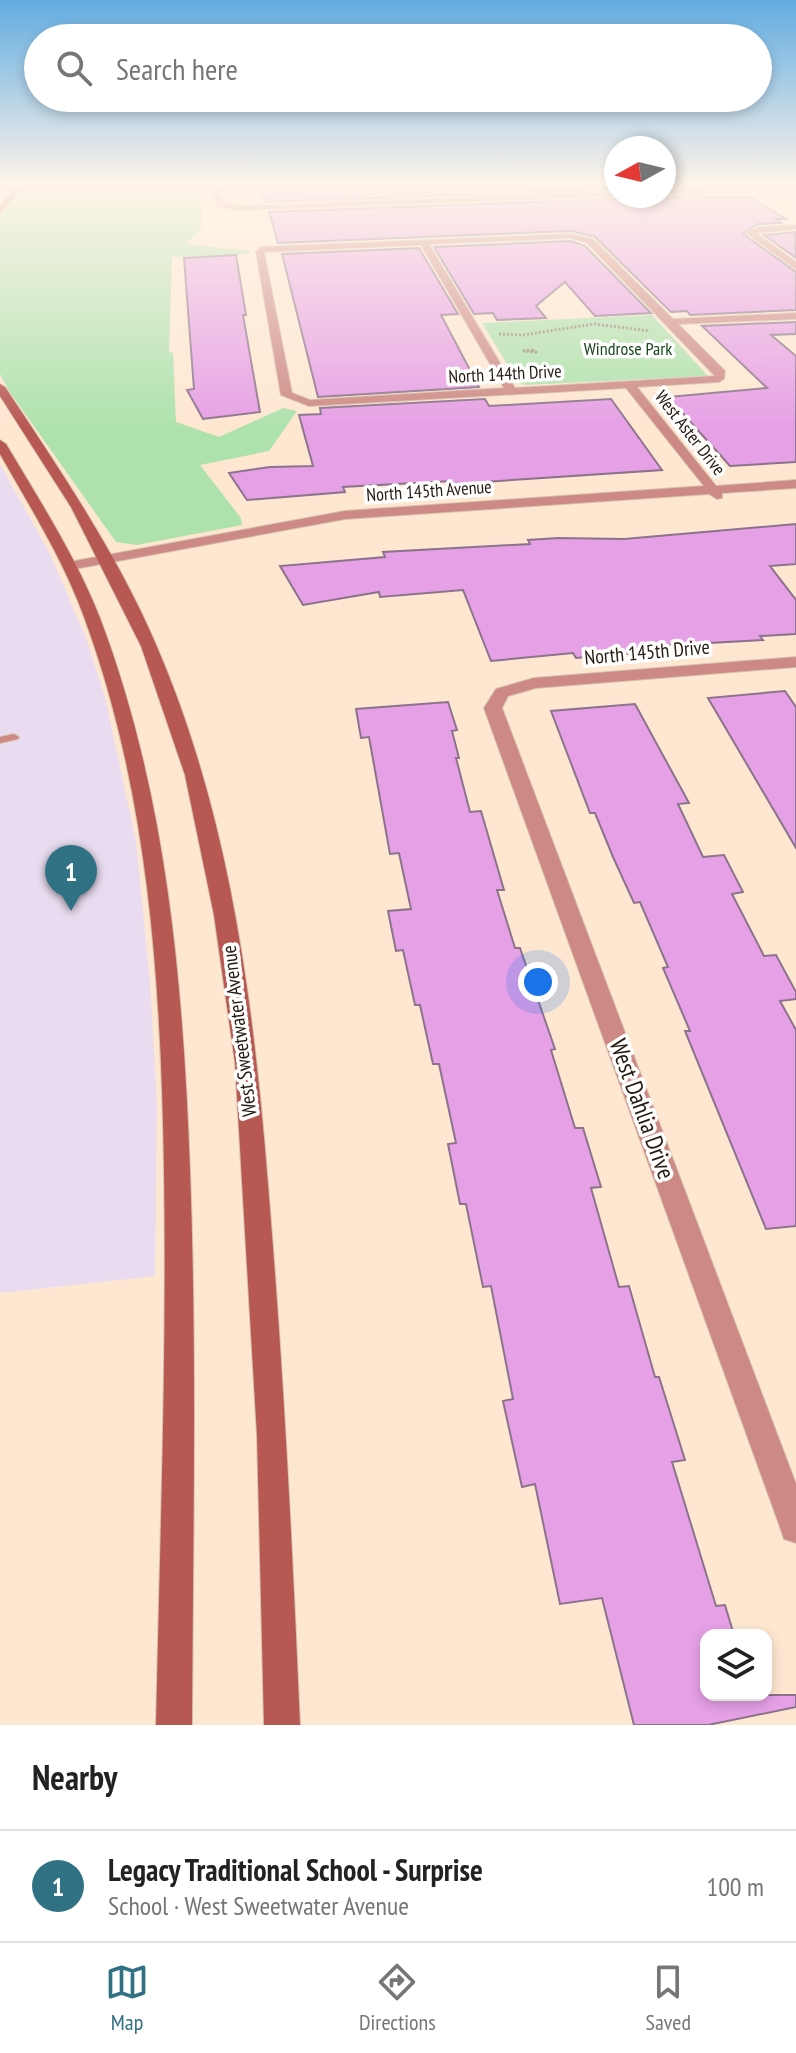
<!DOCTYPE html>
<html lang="en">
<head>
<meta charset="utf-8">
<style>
	:root { --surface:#fff; --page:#f6f6f6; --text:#222; --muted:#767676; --line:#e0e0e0; --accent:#307284 }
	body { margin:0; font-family:"PT Sans Narrow",sans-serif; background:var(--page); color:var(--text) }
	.controls { position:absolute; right:24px; bottom:24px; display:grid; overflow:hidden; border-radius:16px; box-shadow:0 4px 12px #0003 }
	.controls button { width:72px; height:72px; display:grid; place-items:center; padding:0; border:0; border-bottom:2px solid var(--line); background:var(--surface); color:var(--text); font:40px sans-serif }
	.compass { position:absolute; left:604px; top:136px; width:72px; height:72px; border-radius:50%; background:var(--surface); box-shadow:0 4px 12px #0003; rotate:262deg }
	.you { position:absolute; left:538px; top:982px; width:28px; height:28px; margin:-20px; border:6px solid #fff; border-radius:50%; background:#1a73e8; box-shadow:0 0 0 12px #1a73e833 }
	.badge { display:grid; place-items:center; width:52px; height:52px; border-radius:50%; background:var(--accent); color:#fff; font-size:26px; font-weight:700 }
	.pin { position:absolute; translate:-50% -66px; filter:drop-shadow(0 2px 4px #0008) }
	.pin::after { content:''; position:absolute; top:42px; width:28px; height:24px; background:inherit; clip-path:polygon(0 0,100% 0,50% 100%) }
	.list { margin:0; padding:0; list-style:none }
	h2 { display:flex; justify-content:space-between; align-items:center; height:104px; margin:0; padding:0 32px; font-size:34px }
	h2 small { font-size:26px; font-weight:400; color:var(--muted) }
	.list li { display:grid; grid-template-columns:52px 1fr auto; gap:24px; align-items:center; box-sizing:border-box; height:112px; padding:0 32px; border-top:2px solid var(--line) }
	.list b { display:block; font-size:30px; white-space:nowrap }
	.list p { margin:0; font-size:26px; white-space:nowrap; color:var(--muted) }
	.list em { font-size:26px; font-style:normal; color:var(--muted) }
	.icon { flex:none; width:44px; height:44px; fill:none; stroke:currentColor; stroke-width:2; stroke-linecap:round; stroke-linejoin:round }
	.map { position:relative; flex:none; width:796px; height:1725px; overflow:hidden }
	.search { position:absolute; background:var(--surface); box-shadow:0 4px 12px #0003; left:24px; right:24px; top:24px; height:88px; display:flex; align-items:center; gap:20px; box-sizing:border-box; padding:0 28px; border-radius:44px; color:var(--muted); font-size:30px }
	.sheet { height:216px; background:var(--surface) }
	nav { display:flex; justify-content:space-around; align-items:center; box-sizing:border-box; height:112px; border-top:2px solid var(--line); background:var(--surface); font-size:22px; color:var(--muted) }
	nav a { display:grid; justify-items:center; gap:4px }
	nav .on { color:var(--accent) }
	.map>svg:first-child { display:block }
	.education { fill:#e9dcf0 }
	.green { fill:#aee2ad }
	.building { fill:#e6a0e6; stroke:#8c738c; stroke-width:2 }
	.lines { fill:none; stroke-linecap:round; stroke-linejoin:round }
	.lane-casing { stroke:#d7c2ae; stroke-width:2 }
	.street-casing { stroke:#d7c2ae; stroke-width:2 }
	.secondary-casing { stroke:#d7c2ae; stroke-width:2 }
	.path { stroke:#9b8a79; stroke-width:3; stroke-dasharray:2 2; stroke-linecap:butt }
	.lane { fill:#cd8a85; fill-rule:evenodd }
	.street { fill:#cd8a85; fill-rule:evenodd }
	.secondary { fill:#b85853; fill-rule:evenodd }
	.labels { text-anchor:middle; stroke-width:7; stroke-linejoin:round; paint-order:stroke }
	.far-park-label { font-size:18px; fill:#18491b; stroke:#fff }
	.far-street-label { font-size:18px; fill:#251b11; stroke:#fff }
	.street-label { font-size:20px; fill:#251b11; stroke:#fff }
	.near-street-label { font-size:24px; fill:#251b11; stroke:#fff }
</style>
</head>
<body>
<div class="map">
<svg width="796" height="1725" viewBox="0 0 796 1725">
	<rect width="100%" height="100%" fill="#fee7d1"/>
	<path class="education" d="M 0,464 L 50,554 L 86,638 L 105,697 L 136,841 L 150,982 L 157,1104 L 155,1276 L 0,1293 Z"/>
	<path class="green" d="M 25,186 L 201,186 L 201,229 L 187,244 L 251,251 L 249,254 L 172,257 L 169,352 L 173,353 L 176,422 L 219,437 L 283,408 L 297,411 L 269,451 L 200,465 L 241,518 L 242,525 L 137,545 L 116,542 L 9,391 L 0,374 L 0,216 Z
		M 652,315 L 708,376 L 524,385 L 518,382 L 482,323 Z"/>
	<path class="building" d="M 475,186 L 477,189 L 614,186 L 616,189 L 266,202 L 261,188 Z
		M 701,194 L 705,197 L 750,197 L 786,219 L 775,219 L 781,223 L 758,224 L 743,234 L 796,272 L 796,310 L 690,315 L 687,311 L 671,312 L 595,237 L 572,231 L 278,243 L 269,212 L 617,199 L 620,196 L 631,200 L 664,199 Z
		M 795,232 L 796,258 L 764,235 Z
		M 571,241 L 585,246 L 651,313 L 595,316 L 565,282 L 536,306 L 546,318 L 497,320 L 493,313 L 474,314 L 434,247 Z
		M 419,248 L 458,314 L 441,315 L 479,387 L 318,397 L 282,254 Z
		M 236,255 L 246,315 L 243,315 L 260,412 L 203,419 L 187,390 L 194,389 L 184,258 Z
		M 796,322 L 796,334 L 771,335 L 796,356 L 796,462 L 730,466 L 668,397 L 767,388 L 702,326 Z
		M 485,399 L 489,406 L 611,399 L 662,470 L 454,484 L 452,481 L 343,487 L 345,492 L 247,500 L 229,473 L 270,467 L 313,466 L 299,415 L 321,414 L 320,408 Z
		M 796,524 L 796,564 L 770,566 L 796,600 L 796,634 L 760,636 L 763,640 L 655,646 L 657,651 L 576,658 L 573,653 L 491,661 L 463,590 L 380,597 L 379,592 L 303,605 L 280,566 L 385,557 L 383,552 L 530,544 L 528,540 L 558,538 L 624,539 Z
		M 785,691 L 796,707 L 796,848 L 708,698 Z
		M 448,702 L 457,730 L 452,731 L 459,758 L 456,758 L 470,812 L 481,811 L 504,890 L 497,890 L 515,948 L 520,948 L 555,1049 L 551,1050 L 575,1128 L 583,1128 L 601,1187 L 591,1188 L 619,1287 L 629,1286 L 655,1377 L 659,1377 L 685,1460 L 672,1462 L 716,1606 L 725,1605 L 734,1635 L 706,1635 L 706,1695 L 796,1695 L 796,1707 L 708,1725 L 634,1725 L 602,1598 L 560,1604 L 535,1484 L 522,1487 L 503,1401 L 513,1399 L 491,1286 L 483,1287 L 466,1204 L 460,1204 L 448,1144 L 456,1143 L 439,1064 L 433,1064 L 420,1005 L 415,1005 L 403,950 L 396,951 L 388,911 L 411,909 L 399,853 L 390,854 L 369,737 L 361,738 L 356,709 Z
		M 635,704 L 689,803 L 678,804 L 703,857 L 724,855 L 743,892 L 732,894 L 764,956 L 776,955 L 796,992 L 796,999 L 780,1001 L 796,1030 L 796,1226 L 766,1229 L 685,1031 L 690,1031 L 663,968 L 668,967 L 640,902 L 634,903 L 613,857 L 595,813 L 590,813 L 551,711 Z"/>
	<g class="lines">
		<defs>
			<path id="lane" d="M 14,734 L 19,737 L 18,739 L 0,743 L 0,737 Z"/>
			<path id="street" d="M 214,186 L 221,186 L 223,202 L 239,206 L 616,192 L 617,196 L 239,210 L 216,206 Z
				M 731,186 L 780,186 L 664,194 L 664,190 Z
				M 796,225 L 796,229 L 756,233 L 796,262 L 796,269 L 746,233 L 759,227 Z
				M 571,234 L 593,239 L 673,319 L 796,313 L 796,319 L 678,324 L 725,371 L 724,379 L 719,382 L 637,387 L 716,486 L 796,480 L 796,488 L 722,493 L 722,498 L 717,499 L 709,494 L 345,519 L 69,570 L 62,566 L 69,562 L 345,511 L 704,486 L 626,388 L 309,406 L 281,395 L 256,252 L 260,247 ZM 571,238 L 587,243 L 715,376 L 515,388 L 429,244 ZM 421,245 L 504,388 L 310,400 L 292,393 L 264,252 Z
				M 796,657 L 796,667 L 536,688 L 508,696 L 502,708 L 796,1484 L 796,1543 L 784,1539 L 780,1527 L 484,708 L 496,689 L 534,678 Z"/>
			<path id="secondary" d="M 17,186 L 24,186 L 0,213 L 0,206 Z
				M 0,384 L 5,387 C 60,470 118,555 157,647 C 237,833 257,1036 272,1235 C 285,1399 293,1562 300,1725 L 264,1725 L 257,1436 L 235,1063 L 214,915 L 185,775 L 141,646 L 71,507 L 0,396 Z
				M 0,440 L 6,444 C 40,501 76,557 100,618 C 167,795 183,983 190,1170 C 197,1355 193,1540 192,1725 L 156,1725 C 160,1540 167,1355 164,1170 C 161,983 149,793 84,617 C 63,559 30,507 0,454 Z"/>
		</defs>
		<use href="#lane" class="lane-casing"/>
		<use href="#street" class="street-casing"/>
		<use href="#secondary" class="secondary-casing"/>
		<path class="path" d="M 499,334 L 523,335 L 594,324 L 650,331
			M 532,350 L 536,352 L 524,351 Z"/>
		<use href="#lane" class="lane"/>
		<use href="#street" class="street"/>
		<use href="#secondary" class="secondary"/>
	</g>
	<linearGradient id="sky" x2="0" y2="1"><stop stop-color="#61ace1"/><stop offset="0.43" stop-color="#fff4ea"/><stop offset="1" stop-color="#fff4ea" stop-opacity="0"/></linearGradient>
	<rect width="796" height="428" fill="url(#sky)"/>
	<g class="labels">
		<g class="far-park-label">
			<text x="628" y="355">Windrose Park</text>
		</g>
		<g class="far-street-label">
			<text transform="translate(505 374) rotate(-3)" y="6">North 144th Drive</text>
			<text transform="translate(690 433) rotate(52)" y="6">West Aster Drive</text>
			<text transform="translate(429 491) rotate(-4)" y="6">North 145th Avenue</text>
		</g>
		<g class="street-label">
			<text transform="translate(647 652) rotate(-5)" y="7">North 145th Drive</text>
			<text transform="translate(239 1031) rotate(-97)" y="7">West Sweetwater Avenue</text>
		</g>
		<g class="near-street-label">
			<text transform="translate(642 1109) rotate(70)" y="8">West Dahlia Drive</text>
		</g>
	</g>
</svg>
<div class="controls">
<button><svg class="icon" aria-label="layers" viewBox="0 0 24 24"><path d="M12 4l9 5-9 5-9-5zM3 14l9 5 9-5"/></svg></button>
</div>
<svg class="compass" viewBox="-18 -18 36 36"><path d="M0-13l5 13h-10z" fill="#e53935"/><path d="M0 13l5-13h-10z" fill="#767676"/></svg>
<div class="you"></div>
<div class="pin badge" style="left:71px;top:911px">1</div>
<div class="search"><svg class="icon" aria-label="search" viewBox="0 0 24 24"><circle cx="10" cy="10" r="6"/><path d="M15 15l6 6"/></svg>Search here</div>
</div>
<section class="sheet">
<h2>Nearby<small></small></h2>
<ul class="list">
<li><span class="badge">1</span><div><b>Legacy Traditional School - Surprise</b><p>School · West Sweetwater Avenue</p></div><em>100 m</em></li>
</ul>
</section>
<nav>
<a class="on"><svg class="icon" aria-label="map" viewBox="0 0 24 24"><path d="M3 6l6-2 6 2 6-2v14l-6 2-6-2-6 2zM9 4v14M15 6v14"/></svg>Map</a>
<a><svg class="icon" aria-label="directions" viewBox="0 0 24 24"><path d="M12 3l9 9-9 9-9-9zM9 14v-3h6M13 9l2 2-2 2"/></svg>Directions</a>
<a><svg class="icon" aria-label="saved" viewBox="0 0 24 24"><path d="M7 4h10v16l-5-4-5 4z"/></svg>Saved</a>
</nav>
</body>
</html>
